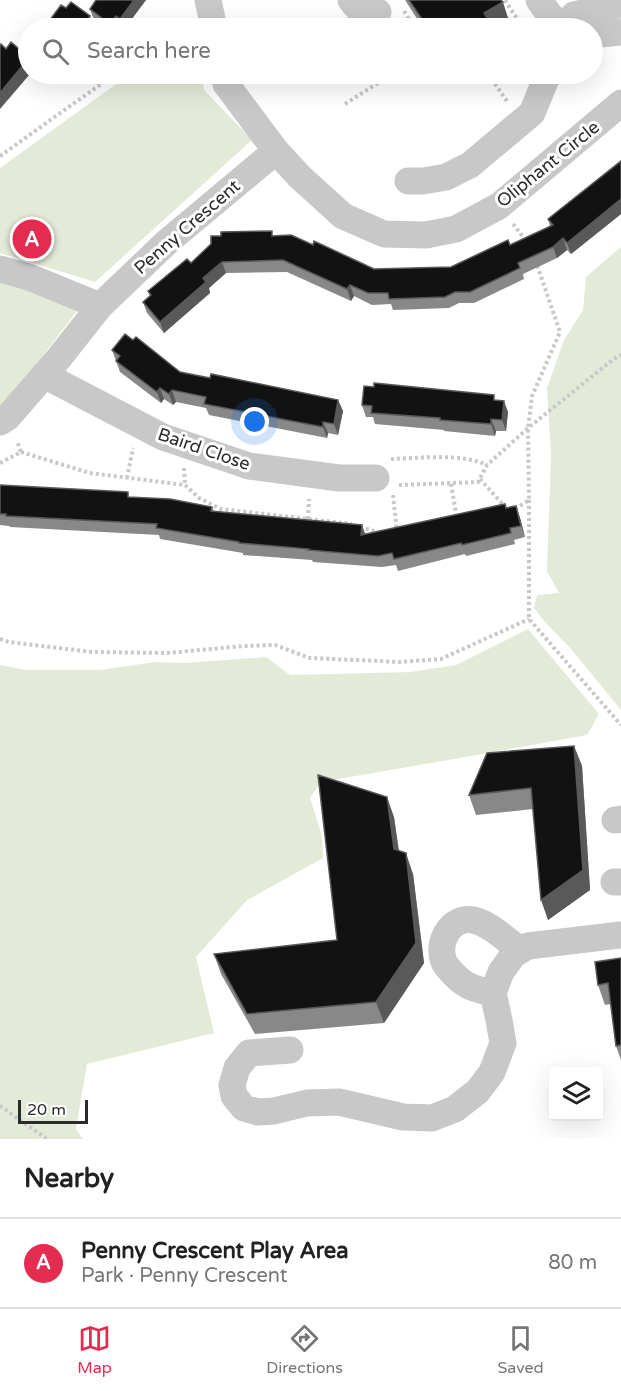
<!DOCTYPE html>
<html lang="en">
<head>
<meta charset="utf-8">
<style>
	:root { --surface:#fff; --page:#f2f2f2; --text:#222; --muted:#767676; --line:#e0e0e0; --accent:#e32c50 }
	body { margin:0; font-family:"Varela Round",sans-serif; background:var(--page); color:var(--text) }
	.controls { position:absolute; right:18px; bottom:18px; display:grid; overflow:hidden; border-radius:6px; box-shadow:0 6px 24px #0002 }
	.controls button { width:54px; height:54px; display:grid; place-items:center; padding:0; border:0; border-bottom:2px solid var(--line); background:var(--surface); color:var(--text); font:30px sans-serif }
	.scale { position:absolute; left:18px; bottom:15px; width:70px; box-sizing:border-box; padding-left:6px; border:3px solid #2b2b2b; border-top:0; font-size:16px; line-height:21px; white-space:nowrap; color:#2b2b2b; -webkit-text-stroke:4px #fff; paint-order:stroke }
	.you { position:absolute; left:255px; top:422px; width:21px; height:21px; margin:-15px; border:4px solid #fff; border-radius:50%; background:#1a73e8; box-shadow:0 0 0 9px #1a73e833 }
	.badge { display:grid; place-items:center; width:39px; height:39px; border-radius:50%; background:var(--accent); color:#fff; font-size:20px; font-weight:700 }
	.pin { position:absolute; translate:-50% -50%; border:3px solid #fff; box-shadow:0 2px 6px #0006 }
	.list { margin:0; padding:0; list-style:none }
	h2 { display:flex; justify-content:space-between; align-items:center; height:78px; margin:0; padding:0 24px; font-size:26px }
	h2 small { font-size:20px; font-weight:400; color:var(--muted) }
	.list li { display:grid; grid-template-columns:39px 1fr auto; gap:18px; align-items:center; box-sizing:border-box; height:90px; padding:0 24px; border-top:2px solid var(--line) }
	.list b { display:block; font-size:22px; white-space:nowrap }
	.list p { margin:0; font-size:20px; white-space:nowrap; color:var(--muted) }
	.list em { font-size:20px; font-style:normal; color:var(--muted) }
	.icon { flex:none; width:33px; height:33px; fill:none; stroke:currentColor; stroke-width:2; stroke-linecap:round; stroke-linejoin:round }
	.map { position:relative; flex:none; width:621px; height:1139px; overflow:hidden }
	.search { position:absolute; background:var(--surface); box-shadow:0 6px 24px #0002; left:18px; right:18px; top:18px; height:66px; display:flex; align-items:center; gap:15px; box-sizing:border-box; padding:0 21px; border-radius:33px; color:var(--muted); font-size:22px }
	.sheet { height:168px; background:var(--surface) }
	nav { display:flex; justify-content:space-around; align-items:center; box-sizing:border-box; height:84px; border-top:2px solid var(--line); background:var(--surface); font-size:16px; color:var(--muted) }
	nav a { display:grid; justify-items:center; gap:3px }
	nav .on { color:var(--accent) }
	.map>svg:first-child { display:block }
	.green { fill:#e4ead8 }
	.lines { fill:none; stroke-linecap:round; stroke-linejoin:round }
	.path { stroke:#c8c8c8; stroke-width:4; stroke-dasharray:3 3; stroke-linecap:butt }
	.minor { stroke:#c8c8c8; stroke-width:27 }
	.wall { fill:#888 }
	.shaded-wall { fill:#595959 }
	.building { fill:#121212; stroke:#595959; stroke-width:1.5 }
	.labels { text-anchor:middle; stroke-width:6; stroke-linejoin:round; paint-order:stroke }
	.street-label { font-size:18px; fill:#2b2b2b; stroke:#fff }
</style>
</head>
<body>
<div class="map">
<svg width="621" height="1139" viewBox="0 0 621 1139">
	<rect width="100%" height="100%" fill="#fff"/>
	<path class="green" d="M 130,74 L 199,74 L 205,91 L 252,140 L 95,282 L 0,253 L 0,168 Z
		M 621,247 L 621,710 L 572,650 L 544,621 L 534,608 L 537,595 L 559,593 L 547,571 L 551,455 L 547,388 L 564,340 L 583,310 L 586,277 Z
		M 0,281 L 80,307 L 34,367 L 0,406 Z
		M 528,629 L 599,714 L 587,735 L 454,759 L 321,782 L 310,798 L 322,836 L 323,858 L 247,900 L 196,957 L 214,1033 L 87,1064 L 76,1129 L 83,1139 L 0,1139 L 0,665 L 27,670 L 100,670 L 155,662 L 185,663 L 266,657 L 290,675 L 411,672 L 456,665 Z"/>
	<g class="lines">
		<path class="path" d="M 505,0 L 523,28
			M 404,11 L 414,28 L 413,28
			M 178,28 L 187,22
			M 488,74 L 507,101
			M 345,104 L 392,74
			M 0,156 L 115,74
			M 513,224 L 527,242
			M 21,452 L 90,473 L 185,485 L 199,498 L 221,509 L 352,524
			M 391,459 C 420,458 462,453 487,465
			M 0,463 L 21,452 L 17,441
			M 184,468 L 185,485
			M 127,478 L 133,448
			M 480,479 L 505,507
			M 451,484 L 457,519
			M 399,485 L 478,482 L 487,465 L 528,428 L 615,358 L 621,355
			M 393,495 L 397,532
			M 529,500 L 529,619 L 621,725
			M 515,509 L 529,500 L 528,428 L 532,396 L 560,332 L 537,265
			M 308,519 L 309,499
			M 360,527 L 381,533
			M 0,639 L 9,642 L 92,652 L 167,653 L 244,646 L 275,645 L 310,658 L 400,662 L 441,659 L 529,619
			M 0,1106 L 47,1139"/>
		<path class="minor" d="M 208,0 L 214,28
			M 351,0 C 359,12 364,14 378,12
			M 539,0 L 551,17 L 571,28
			M 566,28 L 574,15 L 621,4
			M 592,35 L 621,32
			M 224,74 L 226,84 L 276,151 L 300,177 L 343,216 L 384,234 L 426,235 L 456,229 L 499,206 L 621,103
			M 408,181 L 423,181 L 446,177 L 470,165 L 532,113 L 548,74
			M 0,269 L 29,277 L 100,306
			M 44,375 L 163,437 L 249,466 L 339,478 L 376,478
			M 0,422 L 8,417 L 59,358 L 100,306 L 167,242 L 276,151
			M 615,820 L 621,819
			M 614,882 L 621,882
			M 493,993 C 473,989 463,986 449,969 C 448,968 444,963 444,962 C 436,942 451,916 473,920 C 491,924 506,940 520,950
			M 290,1050 L 249,1053 L 237,1068 L 232,1085 L 234,1096 L 244,1108 L 258,1112 L 274,1111 L 307,1103 L 339,1102 L 403,1117 L 432,1118 L 455,1109 L 478,1091 L 492,1072 L 503,1043 L 499,1020 L 493,993 L 501,972 L 513,955 L 528,946 L 621,935"/>
	</g>
	<path class="wall" d="M 96,0 L 146,0 L 125,28 L 122,28 L 120,27 L 119,28 L 105,28 L 94,20 L 90,9 Z
		M 405,0 L 501,0 L 508,18 L 493,27 L 494,28 L 423,28 Z
		M 40,74 L 54,74 L 49,80 Z
		M 621,161 L 621,214 L 571,254 L 567,250 L 557,258 L 523,274 L 524,279 L 474,303 L 459,303 L 449,308 L 393,310 L 391,304 L 372,305 L 354,296 L 351,301 L 287,272 L 226,273 L 209,288 L 210,293 L 164,333 L 147,313 L 143,302 L 150,296 L 148,291 L 191,263 L 221,236 L 274,236 L 313,245 L 374,269 L 451,267 L 510,245 L 550,226 L 548,219 Z
		M 133,340 L 180,372 L 210,378 L 338,400 L 343,411 L 338,435 L 328,433 L 327,438 L 209,415 L 206,408 L 176,402 L 173,405 L 164,399 L 161,403 L 120,372 L 112,350 Z
		M 496,400 L 508,412 L 506,431 L 496,431 L 495,436 L 444,431 L 444,430 L 375,424 L 373,417 L 366,417 L 362,405 Z
		M 0,485 L 130,497 L 212,507 L 214,511 L 366,534 L 516,506 L 520,518 L 525,537 L 514,540 L 515,544 L 466,556 L 465,554 L 398,571 L 396,565 L 382,567 L 313,562 L 312,560 L 243,555 L 243,553 L 160,539 L 159,535 L 10,527 L 9,526 L 0,525 Z
		M 574,746 L 582,766 L 590,890 L 548,920 L 533,809 L 476,815 L 469,795 Z
		M 394,817 L 399,850 L 413,874 L 424,963 L 384,1023 L 255,1034 L 221,974 L 214,954 L 337,940 Z
		M 621,958 L 621,1060 L 616,1046 L 611,1004 L 605,1005 L 598,985 Z"/>
	<path class="shaded-wall" d="M 134,0 L 146,0 L 125,28 L 124,28 L 120,19 Z
		M 503,2 L 508,18 L 493,27 L 494,28 L 490,28 L 484,13 Z
		M 90,16 L 95,27 L 94,28 L 81,28 Z
		M 116,16 L 120,27 L 119,28 L 112,28 L 110,24 Z
		M 28,59 L 28,74 L 30,74 L 0,109 L 0,93 Z
		M 47,74 L 54,74 L 49,80 Z
		M 621,199 L 621,214 L 571,254 L 567,243 Z
		M 563,238 L 567,250 L 557,258 L 553,247 Z
		M 222,262 L 226,273 L 209,288 L 210,293 L 164,333 L 160,322 L 203,278 Z
		M 350,285 L 354,296 L 351,301 L 347,289 Z
		M 160,388 L 164,399 L 161,403 L 157,392 Z
		M 172,390 L 176,402 L 173,405 L 169,394 Z
		M 338,400 L 343,411 L 338,435 L 334,424 Z
		M 504,401 L 508,412 L 506,431 L 502,420 Z
		M 491,419 L 496,431 L 495,436 L 491,424 Z
		M 323,422 L 328,433 L 327,438 L 323,427 Z
		M 516,506 L 520,518 L 525,537 L 521,526 Z
		M 362,525 L 366,536 L 361,535 Z
		M 574,746 L 582,766 L 590,890 L 548,920 L 541,900 Z
		M 387,797 L 394,817 L 401,869 L 394,849 Z
		M 406,853 L 413,874 L 424,963 L 384,1023 L 376,1002 Z"/>
	<path class="building" d="M 96,0 L 134,0 L 120,19 L 116,16 L 110,24 L 90,9 Z
		M 409,0 L 501,0 L 503,2 L 484,13 L 493,27 L 490,28 L 428,28 Z
		M 71,2 L 90,16 L 81,28 L 44,28 L 61,5 L 66,8 Z
		M 11,42 L 25,54 L 28,49 L 28,59 L 0,93 L 0,46 L 1,44 L 6,49 Z
		M 621,161 L 621,199 L 567,243 L 563,238 L 553,247 L 518,263 L 520,268 L 470,292 L 455,292 L 445,297 L 389,299 L 388,293 L 368,293 L 350,285 L 347,289 L 283,260 L 222,262 L 203,278 L 206,282 L 160,322 L 143,302 L 151,295 L 148,291 L 187,259 L 191,263 L 211,244 L 211,236 L 221,236 L 221,232 L 272,231 L 272,236 L 291,235 L 313,245 L 314,241 L 374,269 L 451,267 L 508,240 L 510,245 L 553,225 L 548,219 Z
		M 125,334 L 133,340 L 136,337 L 180,372 L 210,378 L 211,374 L 338,400 L 334,424 L 323,422 L 323,427 L 204,404 L 206,397 L 172,390 L 169,394 L 160,388 L 157,392 L 116,361 L 120,356 L 112,350 Z
		M 374,383 L 494,395 L 494,400 L 504,401 L 502,420 L 491,419 L 491,424 L 440,420 L 440,418 L 371,413 L 372,406 L 362,405 L 364,386 L 374,387 Z
		M 0,485 L 128,492 L 128,497 L 170,499 L 212,507 L 211,511 L 362,525 L 361,535 L 505,504 L 506,508 L 516,506 L 521,526 L 510,528 L 511,533 L 462,545 L 461,543 L 394,559 L 392,553 L 378,556 L 308,550 L 309,549 L 239,543 L 239,542 L 156,528 L 157,524 L 6,516 L 6,514 L 0,514 Z
		M 574,746 L 583,870 L 541,900 L 531,788 L 469,795 L 487,753 Z
		M 318,775 L 387,797 L 394,849 L 406,853 L 416,943 L 376,1002 L 247,1014 L 214,954 L 337,940 Z
		M 621,958 L 621,1045 L 616,1046 L 608,983 L 598,985 L 595,962 Z"/>
	<g class="labels">
		<g class="street-label">
			<text transform="translate(548 164) rotate(-39)" y="6">Oliphant Circle</text>
			<text transform="translate(187 227) rotate(-41)" y="6">Penny Crescent</text>
			<text transform="translate(204 449) rotate(19)" y="6">Baird Close</text>
		</g>
	</g>
</svg>
<div class="controls">
<button><svg class="icon" aria-label="layers" viewBox="0 0 24 24"><path d="M12 4l9 5-9 5-9-5zM3 14l9 5 9-5"/></svg></button>
</div>
<div class="scale">20 m</div>
<div class="you"></div>
<div class="pin badge" style="left:32px;top:239px">A</div>
<div class="search"><svg class="icon" aria-label="search" viewBox="0 0 24 24"><circle cx="10" cy="10" r="6"/><path d="M15 15l6 6"/></svg>Search here</div>
</div>
<section class="sheet">
<h2>Nearby<small></small></h2>
<ul class="list">
<li><span class="badge">A</span><div><b>Penny Crescent Play Area</b><p>Park · Penny Crescent</p></div><em>80 m</em></li>
</ul>
</section>
<nav>
<a class="on"><svg class="icon" aria-label="map" viewBox="0 0 24 24"><path d="M3 6l6-2 6 2 6-2v14l-6 2-6-2-6 2zM9 4v14M15 6v14"/></svg>Map</a>
<a><svg class="icon" aria-label="directions" viewBox="0 0 24 24"><path d="M12 3l9 9-9 9-9-9zM9 14v-3h6M13 9l2 2-2 2"/></svg>Directions</a>
<a><svg class="icon" aria-label="saved" viewBox="0 0 24 24"><path d="M7 4h10v16l-5-4-5 4z"/></svg>Saved</a>
</nav>
</body>
</html>
